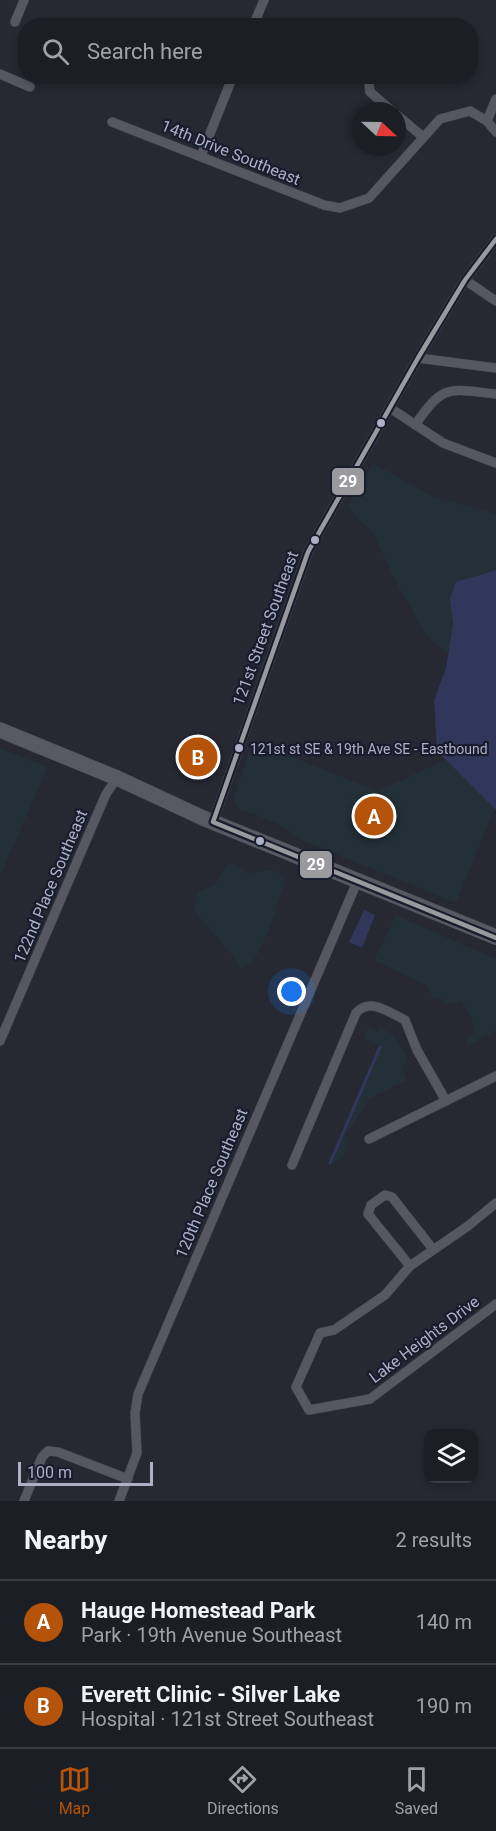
<!DOCTYPE html>
<html lang="en">
<head>
<meta charset="utf-8">
<style>
	:root { --surface:#1c1e26; --page:#292b32; --text:#f1f3f6; --muted:#a0a2a7; --line:#3a3c43; --accent:#b45309 }
	body { margin:0; font-family:Roboto,sans-serif; background:var(--page); color:var(--text) }
	.controls { position:absolute; right:18px; bottom:18px; display:grid; overflow:hidden; border-radius:12px; box-shadow:0 3px 9px #0003 }
	.controls button { width:54px; height:54px; display:grid; place-items:center; padding:0; border:0; border-bottom:2px solid var(--line); background:var(--surface); color:var(--text); font:30px sans-serif }
	.compass { position:absolute; left:352px; top:102px; width:54px; height:54px; border-radius:50%; background:var(--surface); box-shadow:0 3px 9px #0003; rotate:112deg }
	.scale { position:absolute; left:18px; bottom:15px; width:135px; box-sizing:border-box; padding-left:6px; border:3px solid #aeb1c5; border-top:0; font-size:16px; line-height:21px; white-space:nowrap; color:#aeb1c5; -webkit-text-stroke:4px #191c2d; paint-order:stroke }
	.you { position:absolute; left:292px; top:992px; width:21px; height:21px; margin:-15px; border:4px solid #fff; border-radius:50%; background:#1a73e8; box-shadow:0 0 0 9px #1a73e833 }
	.badge { display:grid; place-items:center; width:39px; height:39px; border-radius:50%; background:var(--accent); color:#fff; font-size:20px; font-weight:700 }
	.pin { position:absolute; translate:-50% -50%; border:3px solid #fff; box-shadow:0 2px 6px #0006 }
	.list { margin:0; padding:0; list-style:none }
	h2 { display:flex; justify-content:space-between; align-items:center; height:78px; margin:0; padding:0 24px; font-size:26px }
	h2 small { font-size:20px; font-weight:400; color:var(--muted) }
	.list li { display:grid; grid-template-columns:39px 1fr auto; gap:18px; align-items:center; box-sizing:border-box; height:84px; padding:0 24px; border-top:2px solid var(--line) }
	.list b { display:block; font-size:22px; white-space:nowrap }
	.list p { margin:0; font-size:20px; white-space:nowrap; color:var(--muted) }
	.list em { font-size:20px; font-style:normal; color:var(--muted) }
	.icon { flex:none; width:33px; height:33px; fill:none; stroke:currentColor; stroke-width:2; stroke-linecap:round; stroke-linejoin:round }
	.map { position:relative; flex:none; width:496px; height:1501px; overflow:hidden }
	.search { position:absolute; background:var(--surface); box-shadow:0 3px 9px #0003; left:18px; right:18px; top:18px; height:66px; display:flex; align-items:center; gap:15px; box-sizing:border-box; padding:0 21px; border-radius:24px; color:var(--muted); font-size:22px }
	.sheet { height:246px; background:var(--surface) }
	nav { display:flex; justify-content:space-around; align-items:center; box-sizing:border-box; height:84px; border-top:2px solid var(--line); background:var(--surface); font-size:16px; color:var(--muted) }
	nav a { display:grid; justify-items:center; gap:3px }
	nav .on { color:var(--accent) }
	.map>svg:first-child { display:block }
	.green { fill:#233038 }
	.water { fill:#31375a }
	.lines { fill:none; stroke-linecap:round; stroke-linejoin:round }
	.stream { stroke:#31375a; stroke-width:3 }
	.minor-casing { stroke:#42434b; stroke-width:10 }
	.primary-casing { stroke:#43454f; stroke-width:16 }
	.minor { stroke:#565761; stroke-width:9 }
	.primary { stroke:#585963; stroke-width:15 }
	.bus-1-casing { stroke:#191c2d; stroke-width:9 }
	.bus-1 { stroke:#9a999e; stroke-width:4.5 }
	.bus-dot { fill:#aeb1c5; stroke:#191c2d; stroke-width:2 }
	.labels { text-anchor:middle; stroke-width:4.5; stroke-linejoin:round; paint-order:stroke }
	.bus-label { font-size:14px; fill:#aeb1c5; stroke:#191c2d; text-anchor:start }
	.street-label { font-size:16px; fill:#aeb1c5; stroke:#191c2d }
	.line-badge { stroke:#191c2d; stroke-width:2 }
	.badge-label { font-size:16px; text-anchor:middle; font-weight:bold; fill:#fff }
</style>
</head>
<body>
<div class="map">
<svg width="496" height="1501" viewBox="0 0 496 1501">
	<rect width="100%" height="100%" fill="#262832"/>
	<path class="green" d="M 373,463 L 432,496 L 496,514 L 496,570 L 476,575 L 450,599 L 453,624 L 448,654 L 426,635 L 392,575 L 374,535 L 348,507 Z
		M 253,741 L 377,791 L 446,760 L 495,808 L 456,903 L 304,841 L 276,823 L 237,808 L 233,799 Z
		M 0,748 L 48,767 L 1,874 L 0,872 Z
		M 228,863 L 236,865 L 247,873 L 272,870 L 282,874 L 285,880 C 281,898 264,949 252,962 C 249,966 244,967 240,969 L 235,959 L 193,909 L 199,891 L 214,885 Z
		M 396,915 L 496,959 L 496,1031 L 468,1046 L 466,1041 L 475,1032 L 470,1015 L 461,1001 L 445,1004 L 440,998 L 433,999 L 427,986 L 374,960 Z
		M 368,1027 L 378,1032 L 380,1027 L 394,1035 L 409,1062 L 401,1067 L 407,1080 L 369,1099 L 347,1134 L 349,1147 L 343,1158 L 331,1165 L 380,1047 L 373,1041 L 363,1039 Z"/>
	<path class="water" d="M 496,570 L 496,810 L 437,751 L 434,700 L 446,668 L 453,624 L 450,599 L 456,582 Z
		M 364,910 L 375,915 L 362,948 L 349,942 Z"/>
	<g class="lines">
		<path class="stream" d="M 330,1163 L 380,1047"/>
		<defs>
			<path id="minor" d="M 15,22 L 24,0
				M 253,26 L 264,0
				M 0,74 L 30,87
				M 368,76 L 370,92 L 392,111
				M 397,115 L 423,137
				M 487,121 L 496,99
				M 112,122 L 324,205 L 340,208 L 369,198 L 440,119 L 470,111 L 487,121 L 496,132
				M 201,156 L 233,76
				M 465,280 L 496,301
				M 418,358 L 496,368
				M 390,408 L 443,443 L 496,463
				M 415,425 C 444,383 448,389 496,394
				M 213,822 L 308,552 L 418,358 L 465,280 L 496,239
				M 0,1041 L 106,794 L 117,778
				M 369,1139 L 496,1076
				M 292,1165 L 356,1013 C 370,997 388,1012 405,1020 L 417,1050 L 446,1101
				M 496,1203 L 468,1226 L 410,1266 L 385,1295 L 334,1330 L 320,1333 L 296,1387 L 309,1410 L 370,1399 L 496,1304
				M 410,1266 L 368,1214 L 371,1205 L 385,1195 L 392,1197 L 432,1248
				M 24,1501 L 42,1457 L 48,1451 L 58,1452 L 128,1479
				M 119,1501 L 137,1453 L 135,1413 L 138,1394 L 357,882"/>
			<path id="primary" d="M 0,730 L 117,778 L 203,818 L 496,937"/>
		</defs>
		<use href="#minor" class="minor-casing"/>
		<use href="#primary" class="primary-casing"/>
		<use href="#minor" class="minor"/>
		<use href="#primary" class="primary"/>
		<defs>
			<path id="bus-1" d="M 496,239 L 465,280 L 418,358 L 308,552 L 213,822 L 496,938"/>
		</defs>
		<use href="#bus-1" class="bus-1-casing"/>
		<use href="#bus-1" class="bus-1"/>
	</g>
	<g class="bus-dot">
		<circle cx="381" cy="423" r="5"/>
		<circle cx="315" cy="540" r="5"/>
		<circle cx="239" cy="748" r="5"/>
		<circle cx="260" cy="841" r="5"/>
	</g>
	<g class="labels">
		<g class="bus-label">
			<text x="250" y="754">121st st SE &amp; 19th Ave SE - Eastbound</text>
		</g>
		<g class="street-label">
			<text transform="translate(231 152) rotate(22)" y="6">14th Drive Southeast</text>
			<text transform="translate(265 628) rotate(-70)" y="6">121st Street Southeast</text>
			<text transform="translate(50 886) rotate(-67)" y="6">122nd Place Southeast</text>
			<text transform="translate(211 1183) rotate(-67)" y="6">120th Place Southeast</text>
			<text transform="translate(424 1339) rotate(-37)" y="6">Lake Heights Drive</text>
		</g>
	</g>
	<g class="line-badge">
		<rect x="331" y="467" width="34" height="29" rx="6" fill="#9a999e"/>
		<rect x="299" y="850" width="34" height="29" rx="6" fill="#9a999e"/>
	</g>
	<g class="badge-label">
		<text x="348" y="487">29</text>
		<text x="316" y="870">29</text>
	</g>
</svg>
<div class="controls">
<button><svg class="icon" aria-label="layers" viewBox="0 0 24 24"><path d="M12 4l9 5-9 5-9-5zM3 14l9 5 9-5"/></svg></button>
</div>
<svg class="compass" viewBox="-18 -18 36 36"><path d="M0-13l5 13h-10z" fill="#e53935"/><path d="M0 13l5-13h-10z" fill="#a0a2a7"/></svg>
<div class="scale">100 m</div>
<div class="you"></div>
<div class="pin badge" style="left:374px;top:816px">A</div>
<div class="pin badge" style="left:198px;top:757px">B</div>
<div class="search"><svg class="icon" aria-label="search" viewBox="0 0 24 24"><circle cx="10" cy="10" r="6"/><path d="M15 15l6 6"/></svg>Search here</div>
</div>
<section class="sheet">
<h2>Nearby<small>2 results</small></h2>
<ul class="list">
<li><span class="badge">A</span><div><b>Hauge Homestead Park</b><p>Park · 19th Avenue Southeast</p></div><em>140 m</em></li>
<li><span class="badge">B</span><div><b>Everett Clinic - Silver Lake</b><p>Hospital · 121st Street Southeast</p></div><em>190 m</em></li>
</ul>
</section>
<nav>
<a class="on"><svg class="icon" aria-label="map" viewBox="0 0 24 24"><path d="M3 6l6-2 6 2 6-2v14l-6 2-6-2-6 2zM9 4v14M15 6v14"/></svg>Map</a>
<a><svg class="icon" aria-label="directions" viewBox="0 0 24 24"><path d="M12 3l9 9-9 9-9-9zM9 14v-3h6M13 9l2 2-2 2"/></svg>Directions</a>
<a><svg class="icon" aria-label="saved" viewBox="0 0 24 24"><path d="M7 4h10v16l-5-4-5 4z"/></svg>Saved</a>
</nav>
</body>
</html>
